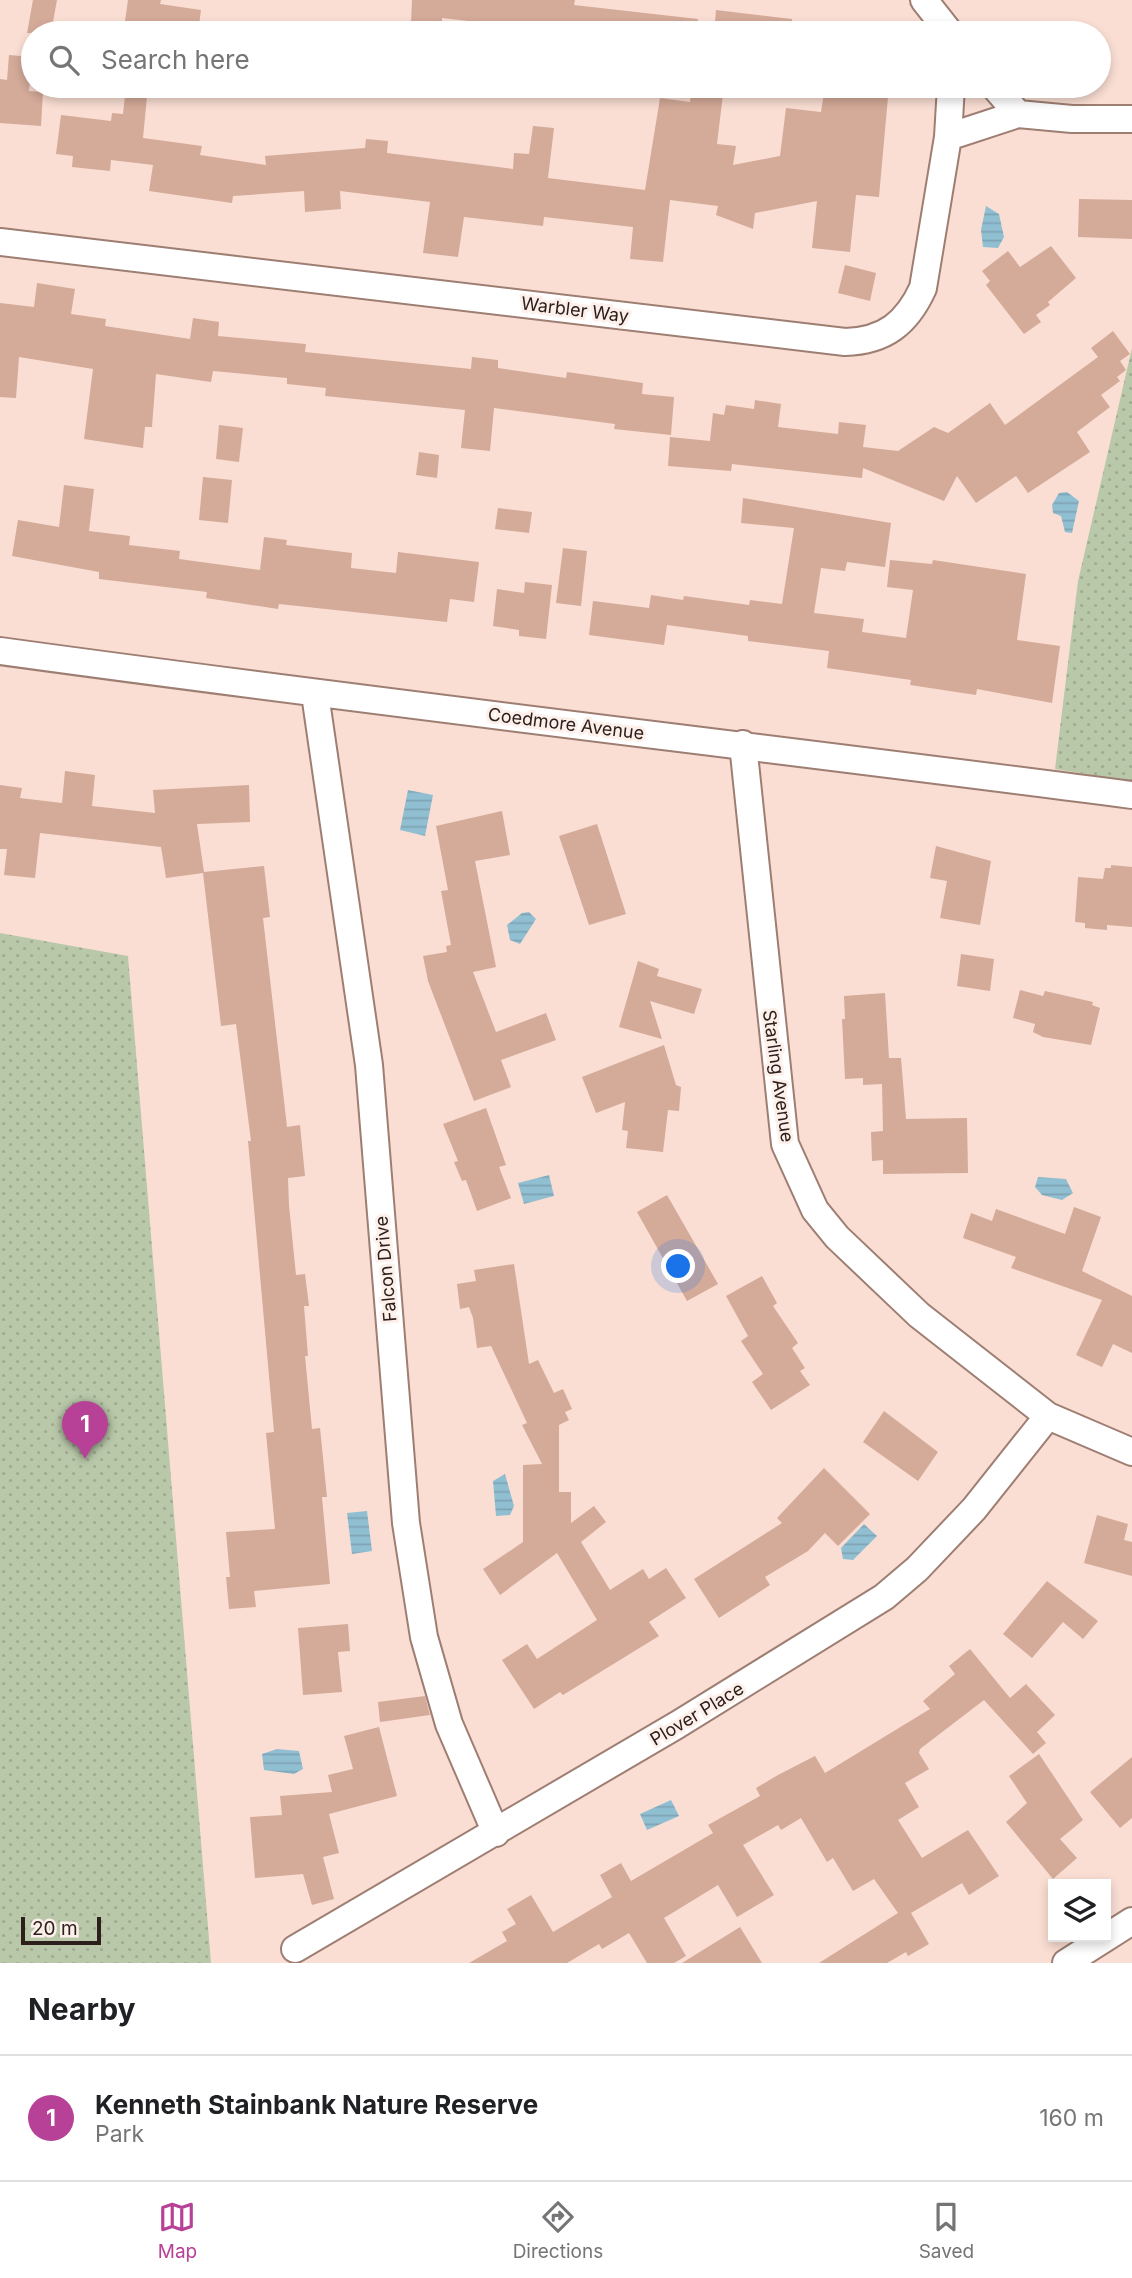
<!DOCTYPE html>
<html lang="en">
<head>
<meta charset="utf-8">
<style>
	:root { --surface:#fff; --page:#f6f6f6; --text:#202124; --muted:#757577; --line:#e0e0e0; --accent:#b74197 }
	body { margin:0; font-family:Inter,sans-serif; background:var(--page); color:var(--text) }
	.controls { position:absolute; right:21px; bottom:21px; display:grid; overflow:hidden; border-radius:0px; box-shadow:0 4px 10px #0003 }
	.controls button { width:63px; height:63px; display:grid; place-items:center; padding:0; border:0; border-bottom:2px solid var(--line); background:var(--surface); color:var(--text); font:35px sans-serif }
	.scale { position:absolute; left:21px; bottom:18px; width:80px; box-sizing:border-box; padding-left:7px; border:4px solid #2d201c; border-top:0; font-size:19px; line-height:24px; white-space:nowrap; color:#2d201c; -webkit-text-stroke:5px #fdefe9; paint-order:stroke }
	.you { position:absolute; left:679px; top:1267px; width:24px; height:24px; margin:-18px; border:5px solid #fff; border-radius:50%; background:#1a73e8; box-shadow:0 0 0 10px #1a73e833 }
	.badge { display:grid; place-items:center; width:46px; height:46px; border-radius:50%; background:var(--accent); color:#fff; font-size:23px; font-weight:700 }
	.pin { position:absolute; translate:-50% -58px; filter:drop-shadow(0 2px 4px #0008) }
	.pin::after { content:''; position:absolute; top:37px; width:24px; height:21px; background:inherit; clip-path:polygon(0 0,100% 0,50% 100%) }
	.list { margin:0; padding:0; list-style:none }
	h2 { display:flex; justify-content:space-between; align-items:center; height:91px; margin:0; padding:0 28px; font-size:30px }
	h2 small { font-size:23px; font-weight:400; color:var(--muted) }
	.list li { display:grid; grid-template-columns:46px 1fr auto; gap:21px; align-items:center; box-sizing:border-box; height:126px; padding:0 28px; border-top:2px solid var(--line) }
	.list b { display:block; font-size:26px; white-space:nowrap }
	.list p { margin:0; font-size:23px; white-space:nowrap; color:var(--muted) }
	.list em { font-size:23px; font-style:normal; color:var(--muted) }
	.icon { flex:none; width:38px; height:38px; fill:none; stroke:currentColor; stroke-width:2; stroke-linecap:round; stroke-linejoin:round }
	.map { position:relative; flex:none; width:1132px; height:1963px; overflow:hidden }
	.search { position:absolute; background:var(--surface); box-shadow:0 4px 10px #0003; left:21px; right:21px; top:21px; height:77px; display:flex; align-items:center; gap:18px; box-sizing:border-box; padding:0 24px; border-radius:38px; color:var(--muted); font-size:26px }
	.sheet { height:217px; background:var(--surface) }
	nav { display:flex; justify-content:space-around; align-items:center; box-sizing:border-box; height:98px; border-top:2px solid var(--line); background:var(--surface); font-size:19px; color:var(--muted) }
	nav a { display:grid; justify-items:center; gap:4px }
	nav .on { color:var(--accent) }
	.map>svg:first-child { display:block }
	.grass { fill:url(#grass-dots) }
	.water { fill:url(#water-rules) }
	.building { fill:#d4aa99 }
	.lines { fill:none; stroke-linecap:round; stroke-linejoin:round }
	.minor-casing { stroke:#9e7e72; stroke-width:30 }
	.minor { stroke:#fff; stroke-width:26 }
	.labels { text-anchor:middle; stroke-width:6; stroke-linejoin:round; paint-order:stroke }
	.street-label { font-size:18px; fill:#2d201c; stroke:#fdefe9 }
</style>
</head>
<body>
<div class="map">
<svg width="1132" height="1963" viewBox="0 0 1132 1963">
	<defs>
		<pattern id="grass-dots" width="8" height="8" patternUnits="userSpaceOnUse" patternTransform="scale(1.75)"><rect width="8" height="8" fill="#b9c8a9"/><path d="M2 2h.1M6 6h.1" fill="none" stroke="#9fac91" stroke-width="1.8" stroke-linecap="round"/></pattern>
		<pattern id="water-rules" width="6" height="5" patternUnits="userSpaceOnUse" patternTransform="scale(1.75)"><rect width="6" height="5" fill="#91bfd2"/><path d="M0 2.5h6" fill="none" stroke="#7da4b4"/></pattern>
	</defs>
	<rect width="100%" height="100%" fill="#faded3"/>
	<path class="grass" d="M 1132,348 L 1132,782 L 1055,769 L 1078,581 Z
		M 0,933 L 128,956 L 211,1963 L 0,1963 Z"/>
	<path class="water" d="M 986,206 L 999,214 L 1004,237 L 998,248 L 983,247 L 981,230 Z
		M 1067,492 L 1079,501 L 1072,533 L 1065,532 L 1061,516 L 1053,513 L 1052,505 L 1059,493 Z
		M 408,790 L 433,795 L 425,836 L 400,830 Z
		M 529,912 L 536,919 L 520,944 L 510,940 L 507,925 L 522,913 Z
		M 549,1175 L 554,1196 L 524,1204 L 518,1183 Z
		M 1038,1177 L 1066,1179 L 1073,1193 L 1062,1200 L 1042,1195 L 1035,1187 Z
		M 505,1474 L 514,1506 L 510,1515 L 496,1516 L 493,1481 Z
		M 367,1511 L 372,1551 L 352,1554 L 347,1513 Z
		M 864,1524 L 877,1536 L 853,1560 L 843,1559 L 841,1548 Z
		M 277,1749 L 299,1751 L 303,1769 L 294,1774 L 264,1770 L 262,1754 Z
		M 671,1800 L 679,1816 L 647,1830 L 640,1814 Z"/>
	<path class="building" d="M 33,0 L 57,0 L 51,33 L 27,33 Z
		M 128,0 L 161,0 L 160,4 L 201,10 L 198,33 L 160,33 L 124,28 Z
		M 412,0 L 575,0 L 574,5 L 698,19 L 697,33 L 502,33 L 503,25 L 442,18 L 442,26 L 411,22 Z
		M 716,10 L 792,19 L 791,33 L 714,33 Z
		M 9,55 L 32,57 L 29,91 L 43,92 L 41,126 L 0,123 L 0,79 L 7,80 Z
		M 126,86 L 148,86 L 143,138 L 202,146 L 200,155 L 266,165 L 265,156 L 365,148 L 366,139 L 388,141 L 387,153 L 513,169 L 514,153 L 529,154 L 533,126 L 554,128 L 548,178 L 645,190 L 660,98 L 690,102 L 692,86 L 724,86 L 717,144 L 736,146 L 733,165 L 780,156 L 786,108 L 821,112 L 825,86 L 889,86 L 879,197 L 856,195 L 850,252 L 812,248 L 817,201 L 755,213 L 753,229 L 716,215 L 718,206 L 670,200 L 663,262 L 630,259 L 633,227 L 544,217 L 543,226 L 464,217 L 458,257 L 423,253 L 430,202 L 340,191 L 341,209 L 305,212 L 304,191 L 233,196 L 232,203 L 149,191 L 153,165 L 111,160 L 110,171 L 72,167 L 73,156 L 56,154 L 61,115 L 111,121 L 112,113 L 123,114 Z
		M 1079,199 L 1132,200 L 1132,239 L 1078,237 Z
		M 1051,246 L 1076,278 L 1048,302 L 1050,305 L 1036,315 L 1041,322 L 1024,334 L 986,285 L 990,281 L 982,271 L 1008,251 L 1020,267 Z
		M 845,265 L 876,273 L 870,301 L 838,293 Z
		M 37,283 L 75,289 L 71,314 L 106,319 L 105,326 L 190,339 L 193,318 L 219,322 L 218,336 L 306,344 L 305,352 L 471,369 L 472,357 L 498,360 L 498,368 L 566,378 L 567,372 L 643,383 L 642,394 L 674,397 L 671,435 L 614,429 L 615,424 L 494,408 L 490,451 L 461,448 L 465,410 L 325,396 L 326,388 L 287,384 L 287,378 L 213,371 L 211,382 L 156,374 L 152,427 L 145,427 L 143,448 L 84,439 L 93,369 L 19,357 L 16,398 L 0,397 L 0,303 L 34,307 Z
		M 1113,331 L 1130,354 L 1120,361 L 1126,370 L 1117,377 L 1120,381 L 1101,395 L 1110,407 L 1077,432 L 1090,452 L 1028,493 L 1016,476 L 976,503 L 957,476 L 944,501 L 863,468 L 862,478 L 732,464 L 731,471 L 668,466 L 670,437 L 710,441 L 713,413 L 724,415 L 726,405 L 754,409 L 755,400 L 781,404 L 778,427 L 838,434 L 839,422 L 866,425 L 863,447 L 898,451 L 934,427 L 948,433 L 990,403 L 1005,425 L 1098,357 L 1091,348 Z
		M 219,425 L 243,428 L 239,462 L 216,459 Z
		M 419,452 L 439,455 L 437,478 L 416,475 Z
		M 203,477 L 232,480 L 228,523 L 199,520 Z
		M 64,485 L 94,489 L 89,531 L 130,536 L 129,545 L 180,551 L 179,559 L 260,570 L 264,537 L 287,540 L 286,545 L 352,553 L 351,568 L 396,573 L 398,552 L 479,562 L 474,602 L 450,599 L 447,622 L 279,604 L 278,609 L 206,598 L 207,592 L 99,579 L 99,572 L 12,556 L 18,520 L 59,527 Z
		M 743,498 L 891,523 L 885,567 L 847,562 L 845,571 L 821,568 L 814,613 L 864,619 L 862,632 L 906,638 L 913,590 L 887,587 L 890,560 L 932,564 L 933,560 L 1026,574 L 1017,640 L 1060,646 L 1052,703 L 977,689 L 976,695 L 910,685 L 911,680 L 827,668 L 829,651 L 748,641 L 748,636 L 667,625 L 664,645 L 589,635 L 593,601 L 649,608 L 651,595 L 683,600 L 684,596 L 749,605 L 750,600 L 782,604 L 794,528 L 741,523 Z
		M 498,508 L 532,512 L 529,533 L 495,529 Z
		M 563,548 L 587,551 L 581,606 L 556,603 Z
		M 525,582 L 552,585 L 546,639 L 519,636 L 519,630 L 493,626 L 497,589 L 524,593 Z
		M 65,771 L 95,775 L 92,806 L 155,813 L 153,790 L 249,785 L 250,822 L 197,824 L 204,872 L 264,866 L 270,917 L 263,918 L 287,1127 L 300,1125 L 305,1176 L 288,1178 L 289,1205 L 296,1275 L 305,1274 L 309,1306 L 304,1306 L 308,1356 L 305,1356 L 312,1429 L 320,1428 L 327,1497 L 322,1497 L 330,1584 L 254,1591 L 256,1607 L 229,1609 L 226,1577 L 230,1577 L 226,1532 L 275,1529 L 266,1433 L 274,1432 L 248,1141 L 251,1141 L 236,1024 L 221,1026 L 203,873 L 166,878 L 161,847 L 40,833 L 35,878 L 4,875 L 7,849 L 0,849 L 0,785 L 22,788 L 20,798 L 62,803 Z
		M 502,811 L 510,855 L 475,861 L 496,967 L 473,972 L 496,1032 L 546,1013 L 556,1040 L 501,1060 L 511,1087 L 474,1101 L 428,981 L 423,956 L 447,952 L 446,946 L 451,945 L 441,891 L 448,890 L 436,826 Z
		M 597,824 L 626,914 L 589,925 L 559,836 Z
		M 936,846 L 991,861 L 980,925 L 940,918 L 947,881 L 930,878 Z
		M 1111,865 L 1132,867 L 1132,927 L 1107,925 L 1107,930 L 1085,928 L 1085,923 L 1075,922 L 1078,877 L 1103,879 L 1105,868 L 1111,868 Z
		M 961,954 L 994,959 L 990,991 L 957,986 Z
		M 638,961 L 659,969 L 657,976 L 702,989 L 694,1014 L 650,1001 L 662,1039 L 619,1027 Z
		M 1020,990 L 1043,996 L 1045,991 L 1093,1002 L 1092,1005 L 1100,1008 L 1091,1045 L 1043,1037 L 1033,1032 L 1035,1024 L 1013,1018 Z
		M 885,993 L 889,1058 L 901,1058 L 906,1119 L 967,1118 L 968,1173 L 883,1174 L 883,1160 L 872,1161 L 871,1132 L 883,1131 L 882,1084 L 863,1085 L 863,1078 L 845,1079 L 842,1019 L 845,1019 L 844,996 Z
		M 664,1045 L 676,1085 L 681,1087 L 679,1111 L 668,1110 L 663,1152 L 626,1148 L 628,1131 L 622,1130 L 625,1102 L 596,1113 L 582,1077 Z
		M 486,1108 L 506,1165 L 499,1167 L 511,1198 L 477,1211 L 466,1180 L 462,1181 L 454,1162 L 458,1161 L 443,1124 Z
		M 667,1195 L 718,1284 L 687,1301 L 637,1212 Z
		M 1074,1207 L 1101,1217 L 1082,1271 L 1132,1296 L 1132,1353 L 1113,1344 L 1102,1367 L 1076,1355 L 1102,1300 L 1011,1268 L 1016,1257 L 963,1238 L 971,1213 L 992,1221 L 996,1209 L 1065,1234 Z
		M 514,1264 L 529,1364 L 538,1360 L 554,1393 L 563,1389 L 572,1409 L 565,1412 L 569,1420 L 559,1425 L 559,1492 L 571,1492 L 571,1523 L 594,1506 L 606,1522 L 581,1542 L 610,1590 L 643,1569 L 649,1579 L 666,1568 L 686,1598 L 649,1622 L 659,1636 L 563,1695 L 560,1692 L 534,1709 L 502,1660 L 527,1644 L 537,1659 L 597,1620 L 557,1553 L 500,1595 L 483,1569 L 523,1542 L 523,1465 L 542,1464 L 522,1425 L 527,1423 L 491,1346 L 477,1348 L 473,1318 L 469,1307 L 460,1309 L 457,1284 L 476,1281 L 474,1270 Z
		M 762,1276 L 777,1303 L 773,1306 L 798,1343 L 792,1348 L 805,1368 L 800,1371 L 810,1385 L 771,1410 L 752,1382 L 763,1374 L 741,1341 L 748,1336 L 726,1296 Z
		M 884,1411 L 938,1452 L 918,1481 L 863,1442 Z
		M 824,1468 L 870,1514 L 838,1546 L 825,1533 L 808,1551 L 765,1577 L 770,1585 L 719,1618 L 694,1579 L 782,1523 L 777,1518 Z
		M 1097,1515 L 1128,1524 L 1124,1540 L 1132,1542 L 1132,1576 L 1084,1563 Z
		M 1047,1581 L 1098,1621 L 1083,1639 L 1063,1622 L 1032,1658 L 1003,1634 Z
		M 348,1624 L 350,1651 L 338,1652 L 342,1692 L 303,1695 L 298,1628 Z
		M 970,1649 L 1010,1698 L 1026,1684 L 1055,1715 L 1037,1732 L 1046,1743 L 1033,1754 L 984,1700 L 920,1749 L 919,1753 L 929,1769 L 905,1783 L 919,1807 L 898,1820 L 922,1858 L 968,1830 L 999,1876 L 969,1895 L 962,1883 L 911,1913 L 929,1944 L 908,1956 L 906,1952 L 887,1963 L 819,1963 L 898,1913 L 874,1879 L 853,1891 L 833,1858 L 827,1862 L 801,1818 L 781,1830 L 778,1825 L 743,1845 L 774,1895 L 737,1917 L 718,1885 L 664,1918 L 686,1956 L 674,1963 L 647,1963 L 629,1933 L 602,1949 L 599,1944 L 567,1963 L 469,1963 L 507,1941 L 502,1932 L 516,1924 L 507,1909 L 531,1895 L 553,1932 L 612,1897 L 600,1875 L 621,1863 L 631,1881 L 713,1833 L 708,1825 L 760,1796 L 756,1788 L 778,1775 L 815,1756 L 825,1773 L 930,1709 L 923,1701 L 955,1674 L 949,1666 Z
		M 425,1696 L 430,1715 L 380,1722 L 378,1702 Z
		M 379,1727 L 397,1796 L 329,1814 L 339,1853 L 323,1857 L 334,1899 L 312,1905 L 303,1874 L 255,1878 L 250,1817 L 282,1815 L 280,1796 L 332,1792 L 328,1775 L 353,1769 L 344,1736 Z
		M 1039,1754 L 1083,1820 L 1060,1839 L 1077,1858 L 1053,1879 L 1006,1822 L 1027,1803 L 1009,1776 Z
		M 1132,1757 L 1132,1818 L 1120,1828 L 1090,1792 Z
		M 740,1927 L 762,1963 L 682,1963 Z"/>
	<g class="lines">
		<defs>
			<path id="minor" d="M 924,0 L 950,33
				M 994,86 L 1018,114
				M 948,137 L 1018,114 L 1072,119 L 1132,119
				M 0,242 L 845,342 C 885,341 907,323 923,288 L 948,137 L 951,86
				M 0,651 C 377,703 755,746 1132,795
				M 315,694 L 369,1065 L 406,1523 L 424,1637 L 449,1724 L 496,1833
				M 743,744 L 785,1144 L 815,1210 L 837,1237 L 919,1315 L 1048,1416 L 1132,1452
				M 295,1949 L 677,1725 L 884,1597 L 917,1569 L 974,1509 L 1048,1416
				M 1066,1963 L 1132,1921"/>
		</defs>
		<use href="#minor" class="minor-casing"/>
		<use href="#minor" class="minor"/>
	</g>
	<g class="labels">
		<g class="street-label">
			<text transform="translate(575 310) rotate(7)" y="6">Warbler Way</text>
			<text transform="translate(566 724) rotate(7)" y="6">Coedmore Avenue</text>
			<text transform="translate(778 1076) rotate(82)" y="6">Starling Avenue</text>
			<text transform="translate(386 1269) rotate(-95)" y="6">Falcon Drive</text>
			<text transform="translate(697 1714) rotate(-31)" y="6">Plover Place</text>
		</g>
	</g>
</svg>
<div class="controls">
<button><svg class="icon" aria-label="layers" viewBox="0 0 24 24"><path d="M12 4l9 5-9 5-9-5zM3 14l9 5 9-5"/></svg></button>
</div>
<div class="scale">20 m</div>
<div class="you"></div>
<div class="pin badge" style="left:85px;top:1459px">1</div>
<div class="search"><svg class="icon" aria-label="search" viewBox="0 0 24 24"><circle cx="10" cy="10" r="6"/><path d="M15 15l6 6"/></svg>Search here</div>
</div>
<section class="sheet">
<h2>Nearby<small></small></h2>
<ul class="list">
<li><span class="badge">1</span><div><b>Kenneth Stainbank Nature Reserve</b><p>Park</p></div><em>160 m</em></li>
</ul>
</section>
<nav>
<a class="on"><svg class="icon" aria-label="map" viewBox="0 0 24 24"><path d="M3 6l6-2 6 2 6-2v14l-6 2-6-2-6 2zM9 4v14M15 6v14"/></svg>Map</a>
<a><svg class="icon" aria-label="directions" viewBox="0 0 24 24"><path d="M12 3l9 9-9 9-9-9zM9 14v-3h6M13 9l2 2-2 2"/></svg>Directions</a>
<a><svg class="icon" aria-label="saved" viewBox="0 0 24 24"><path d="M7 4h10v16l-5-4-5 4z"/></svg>Saved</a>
</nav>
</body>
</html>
